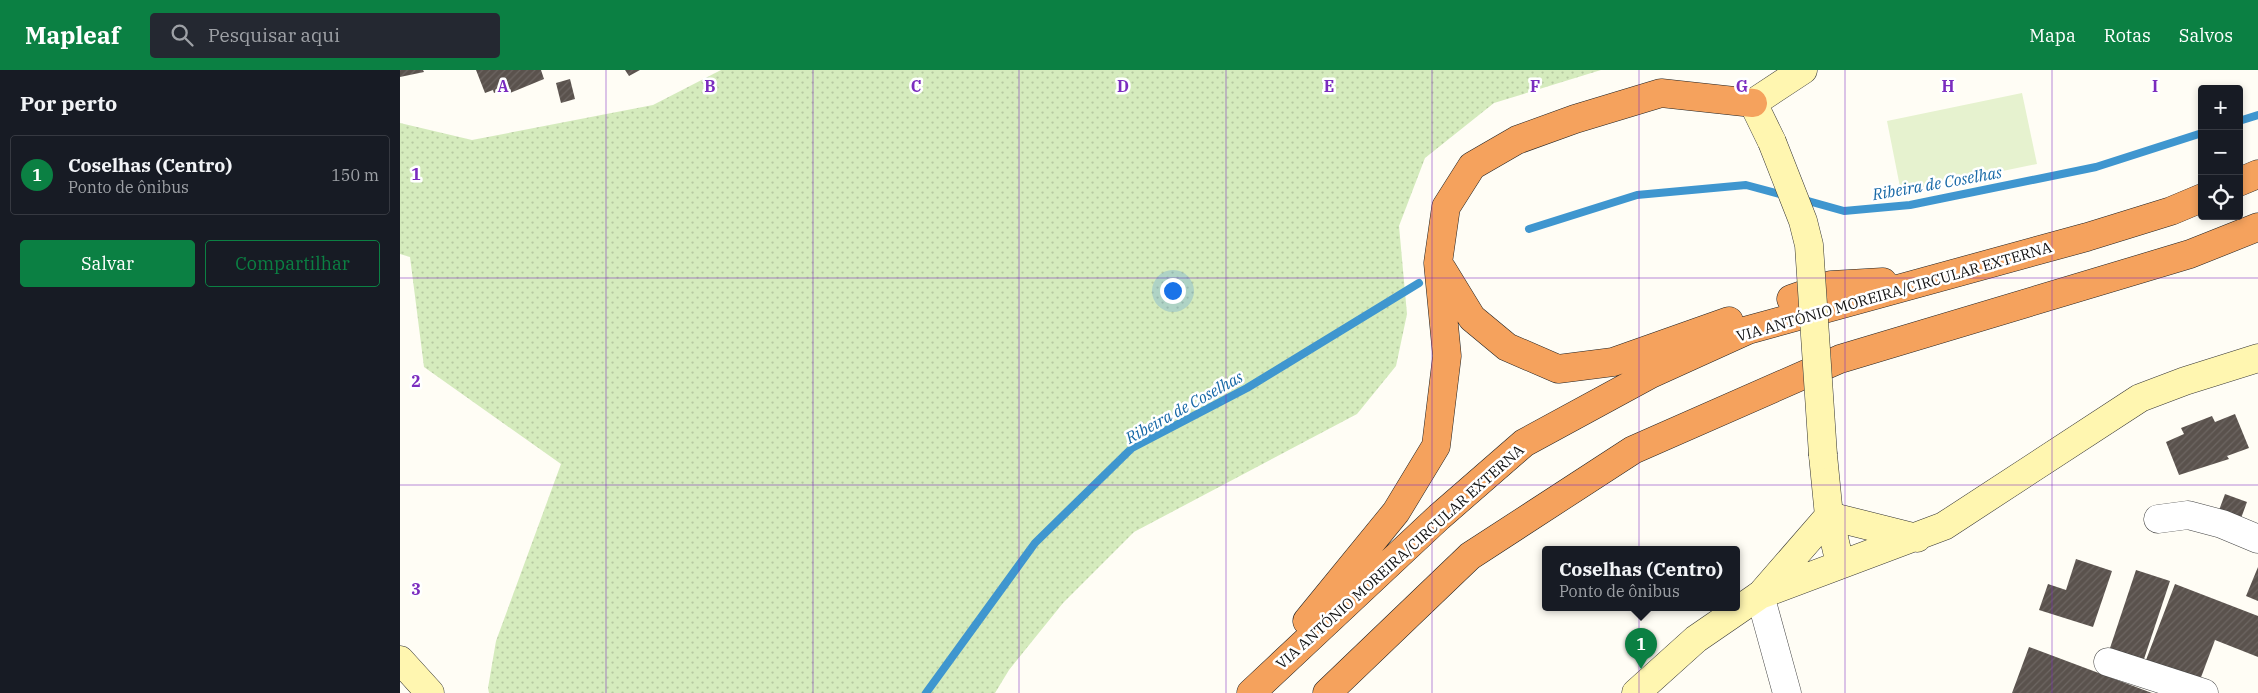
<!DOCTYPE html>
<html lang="pt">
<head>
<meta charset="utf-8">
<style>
	:root { --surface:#171b24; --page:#242831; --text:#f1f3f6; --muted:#9ea1a6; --line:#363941; --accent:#0b8043 }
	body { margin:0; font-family:"IBM Plex Serif",serif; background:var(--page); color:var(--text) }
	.controls { position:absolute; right:15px; top:15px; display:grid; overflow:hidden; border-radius:5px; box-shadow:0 2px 8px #0003 }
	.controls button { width:45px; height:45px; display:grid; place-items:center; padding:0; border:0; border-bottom:1px solid var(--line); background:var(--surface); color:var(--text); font:25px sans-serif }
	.you { position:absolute; left:772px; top:220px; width:18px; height:18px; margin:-12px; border:4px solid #fff; border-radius:50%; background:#1a73e8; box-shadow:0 0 0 8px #1a73e833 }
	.badge { display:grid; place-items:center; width:32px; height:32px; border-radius:50%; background:var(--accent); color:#fff; font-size:16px; font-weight:700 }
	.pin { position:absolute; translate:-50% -41px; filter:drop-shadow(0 1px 2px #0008) }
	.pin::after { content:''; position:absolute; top:26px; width:18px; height:15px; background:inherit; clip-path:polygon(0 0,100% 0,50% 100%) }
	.popup { position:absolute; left:1142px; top:476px; width:198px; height:65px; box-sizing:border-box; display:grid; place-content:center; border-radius:5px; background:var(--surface); filter:drop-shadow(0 1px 4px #0005); font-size:16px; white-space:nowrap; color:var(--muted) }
	.popup b { font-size:19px; color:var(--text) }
	.popup::after { content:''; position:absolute; left:50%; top:100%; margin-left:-10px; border:10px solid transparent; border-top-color:var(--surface) }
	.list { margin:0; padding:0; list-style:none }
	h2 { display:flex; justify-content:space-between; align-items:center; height:65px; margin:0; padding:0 20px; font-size:21px }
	h2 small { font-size:16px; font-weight:400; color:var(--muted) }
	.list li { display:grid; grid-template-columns:32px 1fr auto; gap:15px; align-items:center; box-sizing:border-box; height:80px; margin:0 10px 10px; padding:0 10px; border:1px solid var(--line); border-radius:5px }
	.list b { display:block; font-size:19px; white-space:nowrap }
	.list p { margin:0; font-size:16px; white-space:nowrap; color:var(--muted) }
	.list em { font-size:16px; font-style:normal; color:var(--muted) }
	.actions { display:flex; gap:10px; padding:15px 20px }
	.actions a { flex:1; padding:11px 0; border:1px solid var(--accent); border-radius:5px; text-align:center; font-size:18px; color:var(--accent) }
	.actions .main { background:var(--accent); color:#fff }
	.icon { flex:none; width:28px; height:28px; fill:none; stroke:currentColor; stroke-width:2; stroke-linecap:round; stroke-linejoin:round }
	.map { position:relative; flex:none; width:1858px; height:623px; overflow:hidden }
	header { display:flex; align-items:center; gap:30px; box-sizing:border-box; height:70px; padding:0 25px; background:var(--accent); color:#fff }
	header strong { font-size:24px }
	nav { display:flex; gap:28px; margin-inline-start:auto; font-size:18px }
	.search { width:350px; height:45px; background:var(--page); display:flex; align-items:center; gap:12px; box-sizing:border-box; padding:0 18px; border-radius:5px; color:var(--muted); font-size:19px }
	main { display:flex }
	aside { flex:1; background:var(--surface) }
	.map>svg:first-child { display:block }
	.grass { fill:url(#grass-dots) }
	.pitch { fill:#e6f2cf }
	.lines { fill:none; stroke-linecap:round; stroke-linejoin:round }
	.stream { stroke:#3f96cf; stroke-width:8 }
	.building { fill:url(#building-hatch) }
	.street-casing { stroke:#444; stroke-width:29 }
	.secondary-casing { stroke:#333; stroke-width:29 }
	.highway-casing { stroke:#222; stroke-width:29 }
	.street { stroke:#fff; stroke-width:28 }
	.secondary { stroke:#fff6b0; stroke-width:28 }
	.highway { stroke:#f5a25d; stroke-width:28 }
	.secondary-bridge-casing { stroke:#333; stroke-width:29; stroke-linecap:butt }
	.secondary-bridge { stroke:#fff6b0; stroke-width:28 }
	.grid { fill:none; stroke:#7b2cbf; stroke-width:1; stroke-opacity:0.55 }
	.labels { text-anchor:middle; stroke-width:5; stroke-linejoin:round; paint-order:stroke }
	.street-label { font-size:15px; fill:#111; stroke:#fff }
	.water-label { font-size:16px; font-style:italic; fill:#1768a6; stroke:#fff }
	.grid-label { font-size:16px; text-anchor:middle; font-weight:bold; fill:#7b2cbf; stroke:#fff; stroke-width:5; stroke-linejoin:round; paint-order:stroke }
</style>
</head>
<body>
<header>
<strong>Mapleaf</strong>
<div class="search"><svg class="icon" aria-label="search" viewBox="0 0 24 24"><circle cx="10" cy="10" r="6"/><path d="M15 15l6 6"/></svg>Pesquisar aqui</div>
<nav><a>Mapa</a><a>Rotas</a><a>Salvos</a></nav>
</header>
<main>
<aside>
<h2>Por perto<small></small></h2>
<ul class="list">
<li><span class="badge">1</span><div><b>Coselhas (Centro)</b><p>Ponto de ônibus</p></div><em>150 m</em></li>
</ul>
<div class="actions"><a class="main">Salvar</a><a>Compartilhar</a></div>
</aside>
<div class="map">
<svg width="1858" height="623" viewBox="0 0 1858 623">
	<defs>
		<pattern id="grass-dots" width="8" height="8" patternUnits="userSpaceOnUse" patternTransform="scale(1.25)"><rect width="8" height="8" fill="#d5ebbd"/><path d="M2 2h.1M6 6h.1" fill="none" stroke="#b6c8a1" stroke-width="1.8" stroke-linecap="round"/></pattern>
		<pattern id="building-hatch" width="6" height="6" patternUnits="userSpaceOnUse" patternTransform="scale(1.25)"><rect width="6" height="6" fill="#5a524d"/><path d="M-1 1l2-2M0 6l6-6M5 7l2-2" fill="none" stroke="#6d6662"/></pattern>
	</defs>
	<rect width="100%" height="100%" fill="#fffdf5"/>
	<path class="grass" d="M 321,0 L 1201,0 L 1094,33 L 1025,88 L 999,156 L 1007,244 L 996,296 L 957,344 L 734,462 L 663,533 L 609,600 L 595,623 L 89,623 L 88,618 L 96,571 L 161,394 L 24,297 L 10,187 L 0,184 L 0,53 L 72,70 L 253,35 Z"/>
	<path class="pitch" d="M 1622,23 L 1637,94 L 1501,122 L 1487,51 Z"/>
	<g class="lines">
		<path class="stream" d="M 1839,51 L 1858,45
			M 1401,129 L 1444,141 L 1510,135 L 1696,97 L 1802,63
			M 1129,159 L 1237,125 L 1346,115 L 1387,126
			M 526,623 L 635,473 L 732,378 L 847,318 L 1019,213"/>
	</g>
	<path class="building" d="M 0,0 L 23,0 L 24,2 L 0,7 Z
		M 76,0 L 141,0 L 144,9 L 110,23 L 108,17 L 94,23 L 93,20 L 85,23 Z
		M 225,0 L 240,0 L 229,6 Z
		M 170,9 L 175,29 L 161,33 L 156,13 Z
		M 1835,344 L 1849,378 L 1827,386 L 1829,389 L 1779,405 L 1766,372 L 1784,364 L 1781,358 L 1812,346 L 1815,352 Z
		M 1825,424 L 1847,432 L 1840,451 L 1818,443 Z
		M 1676,489 L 1712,501 L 1693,557 L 1639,540 L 1648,514 L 1666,520 Z
		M 1858,497 L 1858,531 L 1846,526 Z
		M 1736,500 L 1770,511 L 1742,595 L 1708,584 Z
		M 1775,514 L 1858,546 L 1858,587 L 1815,570 L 1800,610 L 1746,590 Z
		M 1629,577 L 1752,623 L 1612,623 Z"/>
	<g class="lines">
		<defs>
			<path id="street" d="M 1758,449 L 1788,445 L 1822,454 L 1858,469
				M 1360,525 L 1387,623
				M 1708,592 L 1804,623"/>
			<path id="secondary" d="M 1372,72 L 1353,33 L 1403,0
				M 1423,385 L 1429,446 L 1440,494
				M 1429,446 L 1517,468
				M 1363,522 L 1429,446
				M 0,590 L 30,623
				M 1236,623 L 1296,569 L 1360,525 L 1544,456 L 1740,328 L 1785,311 L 1858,288"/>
			<path id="highway" d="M 1839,112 L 1858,104
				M 1042,199 L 1072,248 L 1107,277 L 1158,299 L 1213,292 L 1329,251
				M 1391,229 L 1431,215 L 1483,212
				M 907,551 L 996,442 L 1036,376 L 1047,286 L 1038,193 L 1046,137 L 1072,96 L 1117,70 L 1175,49 L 1261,23 L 1353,33
				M 851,623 L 1039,447 L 1124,373 L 1251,304 L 1348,260 L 1687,167 L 1771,141 L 1802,128
				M 927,623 L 1070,486 L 1233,380 L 1440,289 L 1790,184 L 1858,157"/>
		</defs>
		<use href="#street" class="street-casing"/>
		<use href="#secondary" class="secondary-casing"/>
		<use href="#highway" class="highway-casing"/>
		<use href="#street" class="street"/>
		<use href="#secondary" class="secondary"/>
		<use href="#highway" class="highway"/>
		<defs>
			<path id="secondary-bridge" d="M 1372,72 L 1403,151 L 1409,175 L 1423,385"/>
		</defs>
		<use href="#secondary-bridge" class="secondary-bridge-casing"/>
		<use href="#secondary-bridge" class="secondary-bridge"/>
	</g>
	<path class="grid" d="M 206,0 L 206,623M 413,0 L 413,623M 619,0 L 619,623M 826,0 L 826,623M 1032,0 L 1032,623M 1239,0 L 1239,623M 1445,0 L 1445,623M 1652,0 L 1652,623M 0,208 L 1858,208M 0,415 L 1858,415"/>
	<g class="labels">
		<g class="street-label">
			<text transform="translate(1494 222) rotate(-16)" y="5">VIA ANTÓNIO MOREIRA/CIRCULAR EXTERNA</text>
			<text transform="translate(1000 487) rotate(-42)" y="5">VIA ANTÓNIO MOREIRA/CIRCULAR EXTERNA</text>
		</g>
		<g class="water-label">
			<text transform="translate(1537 113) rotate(-10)" y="6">Ribeira de Coselhas</text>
			<text transform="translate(784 337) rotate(-29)" y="6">Ribeira de Coselhas</text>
		</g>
	</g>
	<g class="grid-label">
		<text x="103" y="22">A</text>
		<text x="310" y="22">B</text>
		<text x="516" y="22">C</text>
		<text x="723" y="22">D</text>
		<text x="929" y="22">E</text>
		<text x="1135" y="22">F</text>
		<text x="1342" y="22">G</text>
		<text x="1548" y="22">H</text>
		<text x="1755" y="22">I</text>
		<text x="16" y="110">1</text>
		<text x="16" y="317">2</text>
		<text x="16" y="525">3</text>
	</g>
</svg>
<div class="controls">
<button>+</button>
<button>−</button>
<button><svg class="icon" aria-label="locate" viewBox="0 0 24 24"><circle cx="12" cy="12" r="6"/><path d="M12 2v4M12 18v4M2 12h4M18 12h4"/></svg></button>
</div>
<div class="you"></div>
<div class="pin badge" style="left:1241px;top:599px">1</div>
<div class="popup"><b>Coselhas (Centro)</b>Ponto de ônibus</div>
</div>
</main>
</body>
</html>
